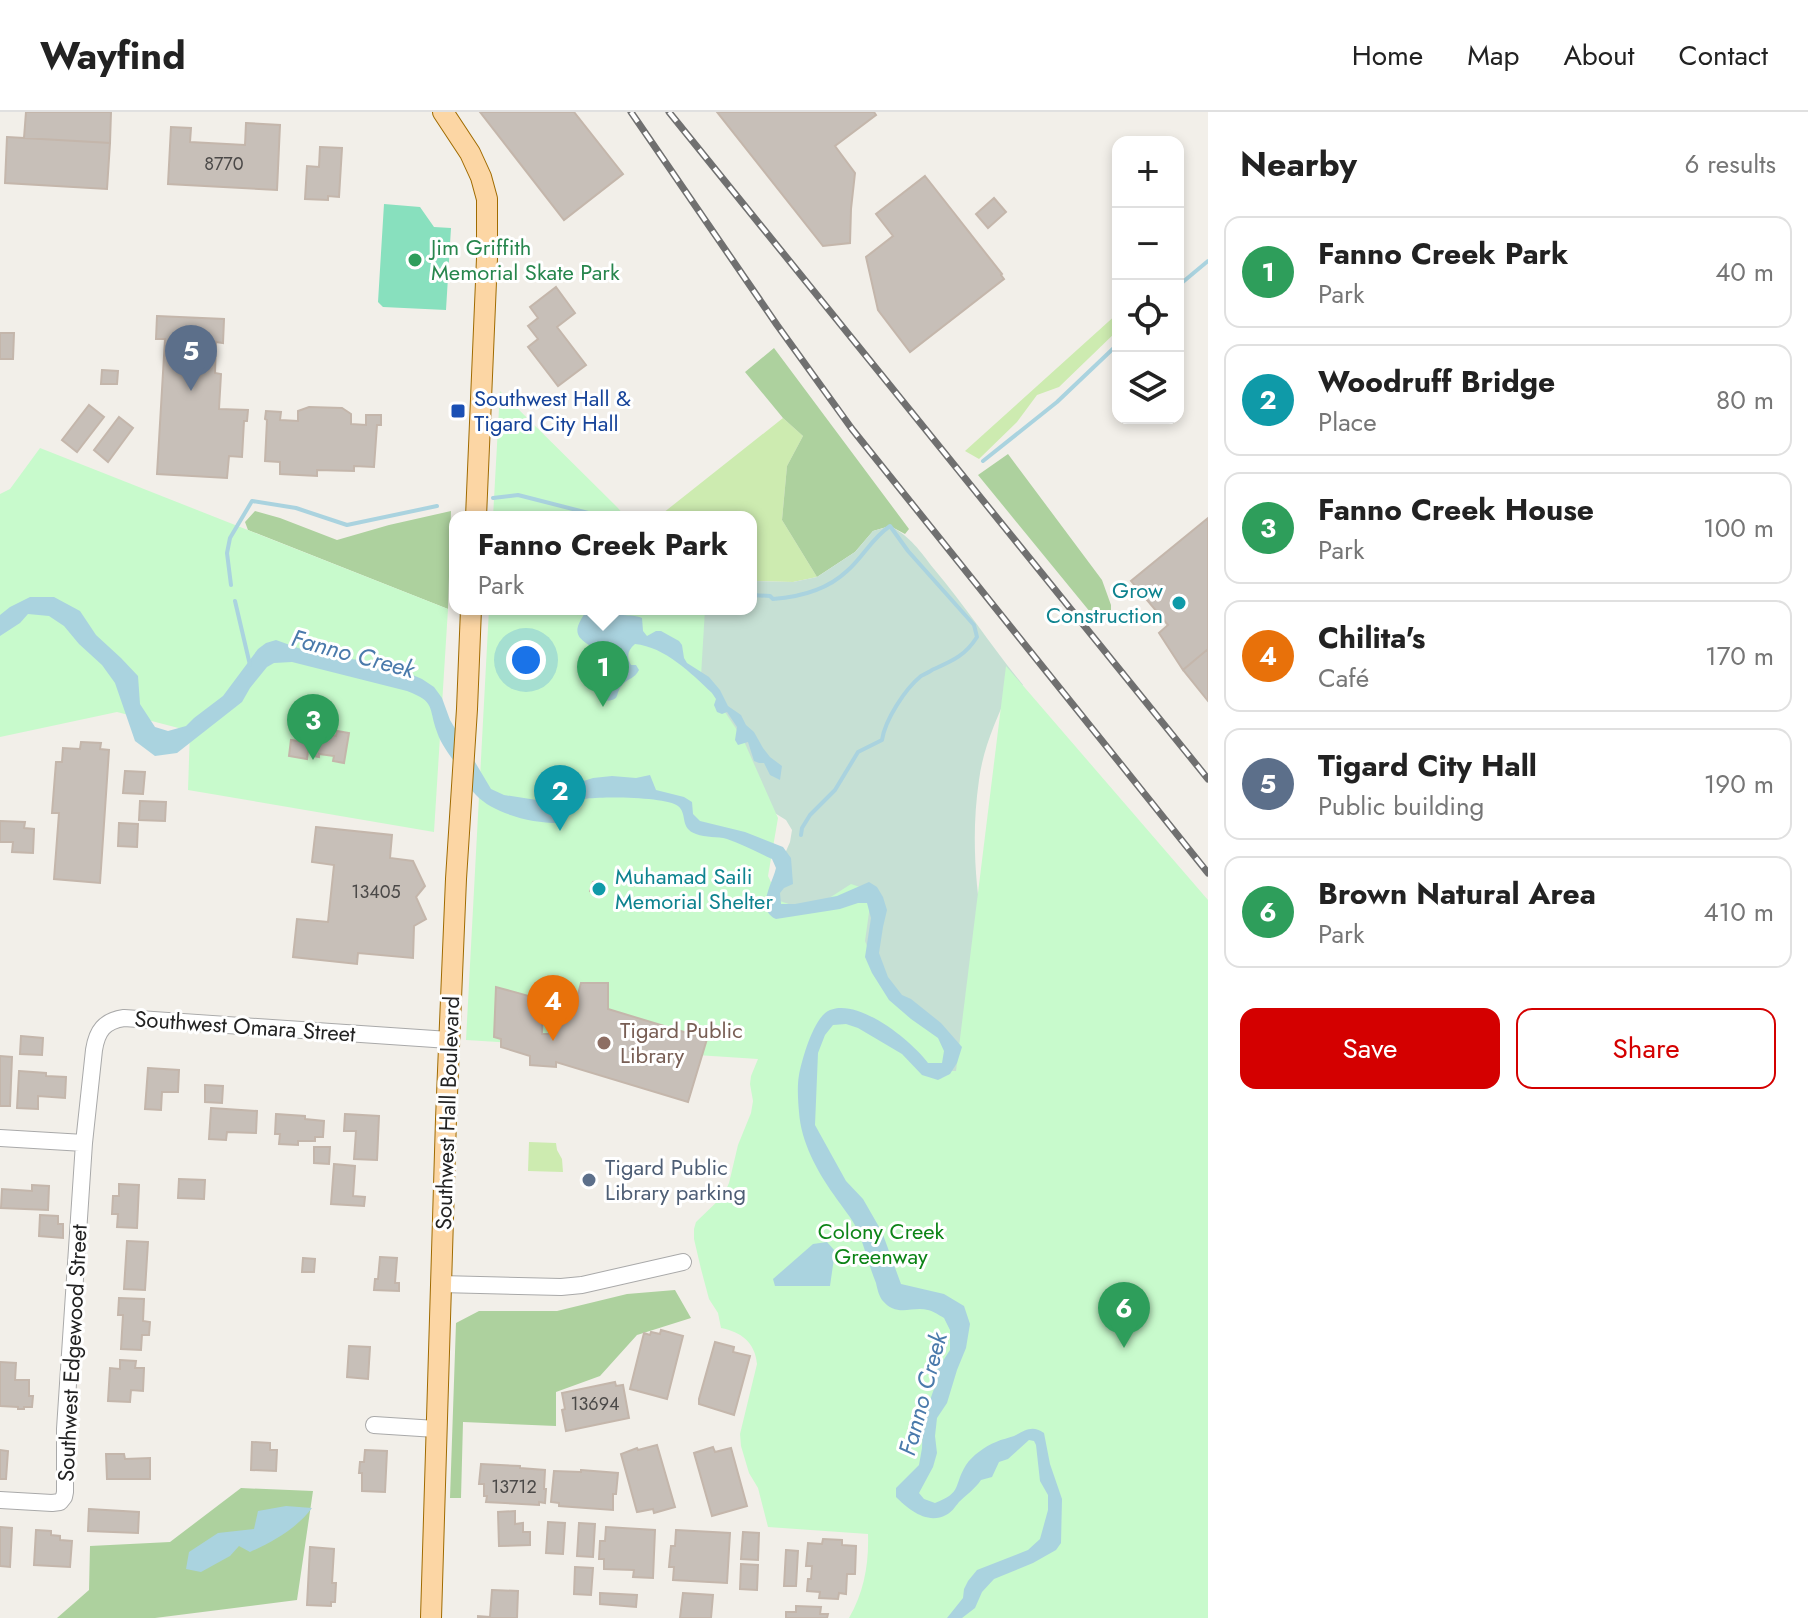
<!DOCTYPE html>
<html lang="en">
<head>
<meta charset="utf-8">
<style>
	:root { --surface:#fff; --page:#f2f2f2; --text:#222; --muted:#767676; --line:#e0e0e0; --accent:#d40000 }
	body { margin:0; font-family:Jost,sans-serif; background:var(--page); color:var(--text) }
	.controls { position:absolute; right:24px; top:24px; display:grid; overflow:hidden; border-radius:16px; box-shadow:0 4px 12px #0003 }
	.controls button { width:72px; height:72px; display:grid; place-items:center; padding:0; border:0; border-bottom:2px solid var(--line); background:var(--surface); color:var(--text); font:40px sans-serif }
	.you { position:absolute; left:526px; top:548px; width:28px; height:28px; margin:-20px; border:6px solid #fff; border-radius:50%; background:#1a73e8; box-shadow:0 0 0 12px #1a73e833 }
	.badge { display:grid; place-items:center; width:52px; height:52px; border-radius:50%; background:var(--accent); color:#fff; font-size:26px; font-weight:700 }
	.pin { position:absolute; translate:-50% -66px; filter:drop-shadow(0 2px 4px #0008) }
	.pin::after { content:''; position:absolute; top:42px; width:28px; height:24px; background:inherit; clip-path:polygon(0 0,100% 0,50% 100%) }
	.popup { position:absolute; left:449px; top:399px; width:308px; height:104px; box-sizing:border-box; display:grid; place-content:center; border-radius:16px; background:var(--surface); filter:drop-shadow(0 2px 6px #0005); font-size:26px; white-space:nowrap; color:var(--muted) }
	.popup b { font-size:30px; color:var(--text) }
	.popup::after { content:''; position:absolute; left:50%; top:100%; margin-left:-16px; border:16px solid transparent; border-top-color:var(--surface) }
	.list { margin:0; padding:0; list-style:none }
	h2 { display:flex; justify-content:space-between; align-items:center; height:104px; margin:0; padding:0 32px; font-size:34px }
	h2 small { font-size:26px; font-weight:400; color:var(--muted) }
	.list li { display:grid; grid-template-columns:52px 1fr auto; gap:24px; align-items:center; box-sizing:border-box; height:112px; margin:0 16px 16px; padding:0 16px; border:2px solid var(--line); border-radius:16px }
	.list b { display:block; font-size:30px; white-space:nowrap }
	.list p { margin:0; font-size:26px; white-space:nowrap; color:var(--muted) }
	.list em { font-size:26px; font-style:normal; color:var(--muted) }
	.actions { display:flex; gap:16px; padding:24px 32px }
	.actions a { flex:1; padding:18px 0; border:2px solid var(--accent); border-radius:16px; text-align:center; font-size:28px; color:var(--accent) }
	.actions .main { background:var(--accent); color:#fff }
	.icon { flex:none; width:44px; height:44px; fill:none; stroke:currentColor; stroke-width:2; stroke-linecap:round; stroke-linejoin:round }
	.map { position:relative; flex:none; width:1208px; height:1506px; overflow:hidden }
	header { display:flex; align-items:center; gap:48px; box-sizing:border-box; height:112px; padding:0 40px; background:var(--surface); border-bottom:2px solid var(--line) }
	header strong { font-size:38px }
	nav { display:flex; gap:44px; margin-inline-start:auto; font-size:28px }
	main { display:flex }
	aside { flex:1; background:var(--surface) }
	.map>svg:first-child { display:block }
	.grass { fill:#cdebb0 }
	.forest { fill:#add19e }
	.wetland { fill:#c6e0d4 }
	.park { fill:#c8facc }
	.pitch { fill:#88e0be }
	.water { fill:#aad3df }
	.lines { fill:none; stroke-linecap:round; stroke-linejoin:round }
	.stream { stroke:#aad3df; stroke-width:4 }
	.building { fill:#c7bfb8; stroke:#c4b6ab; stroke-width:2 }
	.minor-casing { stroke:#a9a9a9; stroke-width:18 }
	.major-casing { stroke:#a06b00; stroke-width:22 }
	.minor { stroke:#fff; stroke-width:16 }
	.major { stroke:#fcd6a4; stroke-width:20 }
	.rail-casing { stroke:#707070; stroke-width:7 }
	.rail { stroke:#fff; stroke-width:4; stroke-dasharray:12; stroke-linecap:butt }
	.leisure-dot { fill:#2e9e5b; stroke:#fff; stroke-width:3 }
	.transit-dot { fill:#1a4fb4; stroke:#fff; stroke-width:3 }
	.culture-dot { fill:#0f9aa8; stroke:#fff; stroke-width:3 }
	.education-dot { fill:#8d6e63; stroke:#fff; stroke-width:3 }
	.service-dot { fill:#5c6f8a; stroke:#fff; stroke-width:3 }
	.labels { text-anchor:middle; stroke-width:6; stroke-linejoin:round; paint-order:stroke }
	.number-label { font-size:18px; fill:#4b4948 }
	.leisure-label { font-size:22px; fill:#27864d; stroke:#fff; text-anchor:start }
	.transit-label { font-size:22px; fill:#164399; stroke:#fff; text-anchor:start }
	.culture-label { font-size:22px; fill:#0d838f; stroke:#fff; text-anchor:end }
	.street-label { font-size:22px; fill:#222; stroke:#fff }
	.education-label { font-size:22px; fill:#785e54; stroke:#fff; text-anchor:start }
	.service-label { font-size:22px; fill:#4e5e75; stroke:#fff; text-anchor:start }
	.park-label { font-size:22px; fill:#0c8416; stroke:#fff }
	.water-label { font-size:24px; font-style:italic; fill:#4a7aab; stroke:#fff }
</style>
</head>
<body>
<header>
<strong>Wayfind</strong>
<nav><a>Home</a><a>Map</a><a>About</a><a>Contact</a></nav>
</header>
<main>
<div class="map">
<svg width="1208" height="1506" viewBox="0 0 1208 1506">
	<rect width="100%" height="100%" fill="#f2efe9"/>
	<path class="grass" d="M 1118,201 L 1118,218 L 1059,275 L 1037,283 L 1017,310 L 979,347 L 965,339 Z
		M 783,306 L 803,324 L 787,354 L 782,408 L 817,465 L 793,470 L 751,469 L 751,405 L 658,405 Z
		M 529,1030 L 556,1031 L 557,1038 L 562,1047 L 563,1060 L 528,1059 Z"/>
	<path class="forest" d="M 774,236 L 909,417 L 905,422 L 890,414 L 873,419 L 855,440 L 817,465 L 782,408 L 787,354 L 803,324 L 783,306 L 745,260 Z
		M 1008,342 L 1102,468 L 1111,493 L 1111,508 L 1095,506 L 978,363 Z
		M 255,399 L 280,406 L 337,428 L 389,413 L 451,399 L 448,497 L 248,418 L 245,410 Z
		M 675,1178 L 691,1206 L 637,1223 L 600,1264 L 556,1280 L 556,1314 L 463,1310 L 461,1386 L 450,1386 L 456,1211 L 479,1199 L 557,1199 L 627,1182 Z
		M 241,1376 L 313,1379 L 297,1488 L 155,1506 L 57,1506 L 89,1478 L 90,1434 L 170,1430 Z"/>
	<path class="wetland" d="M 890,414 C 911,425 920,439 934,457 C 966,495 992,535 1023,573 L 1010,576 C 997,606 983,636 979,668 C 964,770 992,866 1016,964 L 921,958 L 776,806 L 777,760 L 790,730 L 792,718 L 786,708 L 736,677 L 500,497 L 751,497 L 751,469 L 793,470 L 817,465 L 855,440 L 873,419 Z"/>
	<path class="park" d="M 500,279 L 617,395 L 626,405 L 493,405 Z
		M 40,336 L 448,497 L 434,720 L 188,678 L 190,619 L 117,600 L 0,625 L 0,382 L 10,377 Z
		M 489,497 L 705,497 L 701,564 L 743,627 L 778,706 L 768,764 L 780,789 L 809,799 L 851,772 L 872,779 L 865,829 L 881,870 L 951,933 L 945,959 L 956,959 L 1006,554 L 1208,788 L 1208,1506 L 849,1506 C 864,1480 869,1452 868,1422 L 768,1415 L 758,1376 L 749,1361 L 741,1334 L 740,1322 L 757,1252 C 755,1230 741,1220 721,1216 L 718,1201 L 709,1187 L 701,1157 L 694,1127 L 694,1117 L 696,1110 L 723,1084 L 729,1071 L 738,1033 L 751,1001 L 753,989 L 750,972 L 751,964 L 758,947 L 466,928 Z"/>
	<path class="pitch" d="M 384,92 L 420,95 L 434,115 L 451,116 L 446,198 L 383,195 L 378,190 Z"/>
	<path class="water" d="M 30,485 L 54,485 L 80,499 L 96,523 L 121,546 L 138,564 L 140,592 L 155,615 L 168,619 L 186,614 L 194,606 L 223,584 L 258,537 L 266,531 L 276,528 L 312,541 L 358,548 L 406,560 L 422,567 L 434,575 L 442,586 L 450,608 L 491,677 L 504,683 L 543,689 L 555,684 L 571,673 L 593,666 L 612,664 L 636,666 L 650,663 L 656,678 L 684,685 L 692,690 L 693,702 L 700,709 L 745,720 L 783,735 L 791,746 L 793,772 L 784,776 L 780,781 L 781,792 L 795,792 L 837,784 L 869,770 L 877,775 L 883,785 L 887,798 L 883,815 L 879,841 L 888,865 L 902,883 L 911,887 L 941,911 L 962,935 L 957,951 L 950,962 L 938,968 L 922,963 L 902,942 L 858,916 L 846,912 L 833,913 L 825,923 L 818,941 L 815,1013 L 846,1069 L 863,1087 L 882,1120 L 901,1172 L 944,1182 L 964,1194 L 970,1212 L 966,1236 L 957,1258 L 947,1291 L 937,1306 L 935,1324 L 937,1341 L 933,1355 L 919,1381 L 924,1387 L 935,1391 C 963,1380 953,1374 966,1353 C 972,1344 985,1334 996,1330 C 1002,1327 1009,1326 1014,1324 C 1026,1318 1032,1313 1044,1321 L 1050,1352 L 1062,1387 L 1061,1431 L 1056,1438 L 1033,1451 L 994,1467 L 982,1480 L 975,1496 L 962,1506 L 947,1506 L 963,1486 L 964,1477 L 968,1469 L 977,1458 L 1028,1438 L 1040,1427 L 1048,1398 L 1048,1383 L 1040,1369 L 1036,1333 L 1034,1329 L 1029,1328 L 1008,1347 L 999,1350 L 992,1365 L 981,1368 C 975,1377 967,1382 959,1390 C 955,1395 951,1401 946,1403 C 927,1413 908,1397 896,1385 L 896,1376 L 919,1353 L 922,1336 L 923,1308 L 935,1274 L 937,1258 L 950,1238 L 950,1218 L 944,1206 C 939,1203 933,1199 928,1198 C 911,1194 897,1206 882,1188 C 879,1184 877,1176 876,1171 C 869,1154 865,1136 858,1119 C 852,1106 842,1095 834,1083 C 817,1059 801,1030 799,1000 C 798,988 797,974 799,963 C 802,947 814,904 830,898 C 859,886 912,929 928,951 L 942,951 L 944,939 L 938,926 L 911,907 L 889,888 L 872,861 L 865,845 L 871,806 L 867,791 L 858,791 L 840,797 L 776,807 C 755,797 772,773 776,756 L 772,747 C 757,740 742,732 727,727 C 717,724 706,726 696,722 C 679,716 688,702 678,694 C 666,684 583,683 569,690 C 565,692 563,696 560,699 L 561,704 L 557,711 C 532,711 494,702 476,683 C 468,675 462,662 456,652 C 449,642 441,632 437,620 C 428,595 436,590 407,579 L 292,550 L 274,551 L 267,555 L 250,576 L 242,590 L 177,641 L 155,644 L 135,629 L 115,571 L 102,553 L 79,532 L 64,514 L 49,504 L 28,502 L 20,511 L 0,524 L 0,503 L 10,495 Z
		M 599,497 C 608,497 614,501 623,503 C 630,504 635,503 642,506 L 643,519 L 647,524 L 656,519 L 661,519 L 679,529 L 682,533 L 684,546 L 687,551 L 709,565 L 720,578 L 728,594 L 741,603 L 746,613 L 754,620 L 763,636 L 770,645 L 782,654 L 780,668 L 770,663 L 764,651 L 759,651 L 754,649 L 748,630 L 738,633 L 735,628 L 737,615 L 727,600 L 722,602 L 717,600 L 714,593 L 716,587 L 712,581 C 691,561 665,535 635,532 C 628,538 626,544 631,553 L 636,553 L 639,558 C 634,567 629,566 623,572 C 613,583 623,588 604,589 L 601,583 L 604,578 L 608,576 C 610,558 617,561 622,547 L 619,541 L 614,540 L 604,543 C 600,541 597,538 592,535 C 575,525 573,519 585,501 Z
		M 827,1130 L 835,1139 L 830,1174 L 775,1174 L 773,1167 L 813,1132 Z
		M 286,1394 L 312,1396 C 297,1416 273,1430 250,1440 L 239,1434 L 230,1444 L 201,1460 L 186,1457 L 189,1440 L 218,1421 L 254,1417 L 258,1399 Z"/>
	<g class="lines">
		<path class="stream" d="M 1178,174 L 1208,149
			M 983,349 L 1057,290 L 1118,232
			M 493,386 L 518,383 L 604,405
			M 231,473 L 227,441 L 230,426 L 252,389 L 296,396 L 347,413 L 437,394
			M 751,483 L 770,484 L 773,487 C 800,485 827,478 847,459 C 863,445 872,426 890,414 L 908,439 L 974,513 L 977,525 C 965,544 952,549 932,558 C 931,559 923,563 921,564 C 905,577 885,608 882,628 L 858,640 L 835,678 L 810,703 L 802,716 L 801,723
			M 235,489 L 250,553"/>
	</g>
	<path class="building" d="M 26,0 L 111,0 L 110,31 L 24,26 Z
		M 480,0 L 574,0 L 623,62 L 564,108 Z
		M 717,0 L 874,0 L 876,3 L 835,34 L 855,61 L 851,97 L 850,131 L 823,134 Z
		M 246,11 L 280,13 L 277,78 L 168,72 L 171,15 L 191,16 L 190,30 L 245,33 Z
		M 7,25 L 110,31 L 107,77 L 5,71 Z
		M 320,35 L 342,36 L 339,85 L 328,84 L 328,88 L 305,87 L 307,54 L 319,55 Z
		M 925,64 L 1002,162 L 1001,163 L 1004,167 L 910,240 L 878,198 L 866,145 L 893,124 L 876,102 Z
		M 994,86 L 1006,100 L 988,116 L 976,102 Z
		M 556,175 L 575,201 L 557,215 L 586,253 L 558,274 L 528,235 L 538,227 L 528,214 L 538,206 L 530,195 Z
		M 157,204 L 224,207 L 223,231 L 216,230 L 215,261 L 221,262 L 219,297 L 248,298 L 247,309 L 244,309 L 242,345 L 229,344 L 227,366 L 157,362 L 165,227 L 156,227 Z
		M 0,221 L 14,221 L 13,247 L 0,247 Z
		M 102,258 L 118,259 L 117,272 L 101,272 Z
		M 89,293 L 104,305 L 77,340 L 62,328 Z
		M 309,295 L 342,296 L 351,302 L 351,312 L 366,313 L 366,303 L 381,303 L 381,313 L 377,313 L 374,355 L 354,354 L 354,359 L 317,358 L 317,364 L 280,362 L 280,350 L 265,349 L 267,308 L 265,307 L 266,299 L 281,300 L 280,308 L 298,309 L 298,299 Z
		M 119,305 L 133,316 L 108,350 L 94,338 Z
		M 1208,406 L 1208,537 L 1183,558 L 1159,521 L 1168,513 L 1131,469 Z
		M 1208,537 L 1208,589 L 1183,558 Z
		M 317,614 L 326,616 L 325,622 L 336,624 L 337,619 L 349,621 L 344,651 L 333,649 L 334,644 L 319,642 L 319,645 L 313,644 L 314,634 L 309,632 L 307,647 L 289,644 L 291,628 L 310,631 L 310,628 L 314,628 Z
		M 81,630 L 101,631 L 100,637 L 109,638 L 100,771 L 54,767 L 59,701 L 52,701 L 56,650 L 62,650 L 63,636 L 80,637 Z
		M 125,659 L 145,660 L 143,682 L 123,681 Z
		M 140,689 L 166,690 L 165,709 L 139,708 Z
		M 0,709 L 25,710 L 24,716 L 34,717 L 33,741 L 12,740 L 13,730 L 0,730 Z
		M 119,711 L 138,712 L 137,735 L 118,734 Z
		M 316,715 L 392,723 L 390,746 L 413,749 L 425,774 L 416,785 L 426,807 L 414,814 L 413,846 L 358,841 L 357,852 L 293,845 L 297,807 L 328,810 L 334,753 L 312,750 Z
		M 602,769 L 607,776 L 604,783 L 596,785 L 590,779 L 593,770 Z
		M 581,871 L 608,871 L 608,897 L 707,927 L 688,990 L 556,950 L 556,955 L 530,953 L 530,944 L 501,935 L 501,927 L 494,925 L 496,875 L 543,888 L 542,922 L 554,922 L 563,894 L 574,897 Z
		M 21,924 L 43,926 L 42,943 L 20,942 Z
		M 0,944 L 12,945 L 10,994 L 0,994 Z
		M 148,956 L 179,958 L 178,980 L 162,980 L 161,998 L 145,997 Z
		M 19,959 L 46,961 L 46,964 L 66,965 L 65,986 L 38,984 L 38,997 L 17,996 Z
		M 205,973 L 223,974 L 222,991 L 205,990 Z
		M 211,996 L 257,999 L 256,1021 L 227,1020 L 226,1028 L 209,1027 Z
		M 276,1002 L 305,1004 L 305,1007 L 324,1009 L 323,1025 L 315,1025 L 315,1029 L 298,1029 L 298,1033 L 279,1032 L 280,1022 L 275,1022 Z
		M 345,1002 L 379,1004 L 377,1048 L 354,1047 L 356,1019 L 344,1019 Z
		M 314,1035 L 330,1035 L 329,1052 L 314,1051 Z
		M 334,1052 L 355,1054 L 353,1084 L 365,1085 L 364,1094 L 331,1092 Z
		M 179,1067 L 205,1068 L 204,1087 L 178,1086 Z
		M 119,1072 L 139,1073 L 137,1116 L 117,1115 L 118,1102 L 112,1102 L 113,1084 L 119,1084 Z
		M 32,1073 L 49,1074 L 48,1098 L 1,1096 L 2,1077 L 32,1079 Z
		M 40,1103 L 58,1104 L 58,1112 L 63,1112 L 63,1126 L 39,1124 Z
		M 127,1129 L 148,1130 L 145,1178 L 124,1177 Z
		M 380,1145 L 397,1146 L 395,1171 L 399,1171 L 399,1179 L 374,1178 L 375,1167 L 378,1167 Z
		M 303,1146 L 315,1147 L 314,1160 L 302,1160 Z
		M 119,1186 L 144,1187 L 143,1209 L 150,1210 L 149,1223 L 142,1223 L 141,1238 L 121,1237 L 123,1203 L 118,1203 Z
		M 661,1218 L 683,1224 L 667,1287 L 630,1277 L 644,1221 L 650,1223 L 651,1220 L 660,1222 Z
		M 715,1230 L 734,1235 L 733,1240 L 750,1244 L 734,1303 L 699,1292 L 699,1287 Z
		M 349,1234 L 370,1235 L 368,1267 L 347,1265 Z
		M 120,1248 L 136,1249 L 135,1256 L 144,1256 L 143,1279 L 131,1278 L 130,1290 L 108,1289 L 110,1256 L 120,1257 Z
		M 0,1250 L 16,1251 L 15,1268 L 29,1268 L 29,1284 L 33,1284 L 32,1295 L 24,1295 L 24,1297 L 18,1297 L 18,1295 L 0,1294 Z
		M 615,1270 L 616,1274 L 623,1273 L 629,1306 L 566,1319 L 562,1298 L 565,1297 L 562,1281 Z
		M 252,1330 L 270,1331 L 270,1338 L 277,1338 L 276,1359 L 251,1358 Z
		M 657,1333 L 675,1395 L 654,1401 L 653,1397 L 637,1400 L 621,1342 L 637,1336 L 638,1338 Z
		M 713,1335 L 715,1340 L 731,1336 L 747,1394 L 712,1404 L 694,1341 Z
		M 0,1338 L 8,1339 L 6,1367 L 0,1367 Z
		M 365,1338 L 387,1339 L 385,1380 L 362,1379 L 362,1361 L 359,1361 L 360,1350 L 364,1350 Z
		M 106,1342 L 124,1342 L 125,1347 L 150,1346 L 150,1367 L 107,1367 Z
		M 481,1352 L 520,1354 L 520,1356 L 545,1358 L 544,1377 L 546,1377 L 545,1391 L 539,1390 L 539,1393 L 486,1390 L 487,1384 L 484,1384 L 484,1372 L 479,1372 Z
		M 581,1358 L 618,1361 L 616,1382 L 613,1382 L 613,1398 L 559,1394 L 559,1391 L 551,1390 L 554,1359 L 581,1360 Z
		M 89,1397 L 139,1400 L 138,1421 L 88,1419 Z
		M 515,1399 L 515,1412 L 523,1411 L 523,1420 L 530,1420 L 530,1433 L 499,1434 L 498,1400 Z
		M 548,1410 L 565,1411 L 563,1442 L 546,1441 Z
		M 579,1411 L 595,1412 L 593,1445 L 577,1444 Z
		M 0,1415 L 12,1416 L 10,1455 L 0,1454 Z
		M 606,1415 L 655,1418 L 653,1466 L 633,1465 L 634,1458 L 604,1457 L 604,1447 L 599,1447 L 600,1429 L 605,1429 Z
		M 36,1418 L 51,1419 L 51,1423 L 60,1424 L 60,1428 L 72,1429 L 70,1455 L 34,1453 Z
		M 676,1418 L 730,1421 L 727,1471 L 673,1468 L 674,1455 L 669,1455 L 671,1434 L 675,1434 Z
		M 743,1420 L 759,1421 L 758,1448 L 741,1447 Z
		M 823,1427 L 842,1428 L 842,1433 L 856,1434 L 855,1462 L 847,1462 L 846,1482 L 839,1481 L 838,1487 L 819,1486 L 820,1480 L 807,1479 L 808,1467 L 811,1467 L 812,1454 L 806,1454 L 808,1431 L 822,1432 Z
		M 310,1435 L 334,1437 L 332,1471 L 336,1471 L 335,1490 L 331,1490 L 331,1494 L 307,1493 Z
		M 786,1438 L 798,1439 L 796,1474 L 784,1474 Z
		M 741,1452 L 758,1453 L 757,1478 L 740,1477 Z
		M 575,1455 L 593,1456 L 591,1483 L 574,1482 Z
		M 492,1478 L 518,1479 L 517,1506 L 478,1506 L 478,1504 L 490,1505 Z
		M 600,1481 L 637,1483 L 636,1495 L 600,1492 Z
		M 683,1481 L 713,1483 L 711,1506 L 680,1506 Z
		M 796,1494 L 821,1495 L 820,1502 L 828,1502 L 827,1506 L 786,1506 L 786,1500 L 796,1500 Z"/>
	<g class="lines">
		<defs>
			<path id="minor" d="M 0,1026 L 84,1031
				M 440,1172 L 561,1175 L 582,1173 L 683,1150
				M 374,1313 L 436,1317
				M 0,1388 L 52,1391 L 60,1390 L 64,1385 L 65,1380 L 65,1317 L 84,1031 L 94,938 C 97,919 104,909 124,906 L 449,928"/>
			<path id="major" d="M 443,0 L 470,41 L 481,65 L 487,87 L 487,146 L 476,405
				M 431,1506 L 446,1007 L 456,767 L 467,597 L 471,497"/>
		</defs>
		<use href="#minor" class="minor-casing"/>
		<use href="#major" class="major-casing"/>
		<use href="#minor" class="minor"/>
		<use href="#major" class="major"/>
		<defs>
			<path id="rail" d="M 631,0 L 777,213 L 852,317 L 1208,761
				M 669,0 L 1208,667"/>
		</defs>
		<use href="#rail" class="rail-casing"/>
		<use href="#rail" class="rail"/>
	</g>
	<circle class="leisure-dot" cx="415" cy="148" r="8"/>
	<rect class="transit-dot" x="450" y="291" width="16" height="16" rx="4"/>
	<g class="culture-dot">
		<circle cx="1179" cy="491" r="8"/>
		<circle cx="599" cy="777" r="8"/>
	</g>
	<circle class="education-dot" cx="604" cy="931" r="8"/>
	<circle class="service-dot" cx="589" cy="1068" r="8"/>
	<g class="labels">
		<g class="number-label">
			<text x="224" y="58">8770</text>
			<text x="376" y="786">13405</text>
			<text x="595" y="1298">13694</text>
			<text x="514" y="1381">13712</text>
		</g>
		<g class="leisure-label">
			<text x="431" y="143">Jim Griffith<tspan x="431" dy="25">Memorial Skate Park</tspan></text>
		</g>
		<g class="transit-label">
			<text x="474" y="294">Southwest Hall &amp;<tspan x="474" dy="25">Tigard City Hall</tspan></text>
		</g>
		<g class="culture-label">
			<text x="1163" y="486">Grow<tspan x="1163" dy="25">Construction</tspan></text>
			<text x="615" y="772" text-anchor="start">Muhamad Saili<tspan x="615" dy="25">Memorial Shelter</tspan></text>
		</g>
		<g class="street-label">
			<text transform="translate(245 914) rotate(4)" y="8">Southwest Omara Street</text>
			<text transform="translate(447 1001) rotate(-88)" y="8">Southwest Hall Boulevard</text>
			<text transform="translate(72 1241) rotate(-87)" y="8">Southwest Edgewood Street</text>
		</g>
		<g class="education-label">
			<text x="620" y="926">Tigard Public<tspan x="620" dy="25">Library</tspan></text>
		</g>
		<g class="service-label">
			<text x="605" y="1063">Tigard Public<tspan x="605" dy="25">Library parking</tspan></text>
		</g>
		<g class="park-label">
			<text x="881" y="1127">Colony Creek<tspan x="881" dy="25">Greenway</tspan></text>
		</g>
		<g class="water-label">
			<text transform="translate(353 542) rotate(15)" y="8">Fanno Creek</text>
			<text transform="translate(923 1282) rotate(-75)" y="8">Fanno Creek</text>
		</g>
	</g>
</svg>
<div class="controls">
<button>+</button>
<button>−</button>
<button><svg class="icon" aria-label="locate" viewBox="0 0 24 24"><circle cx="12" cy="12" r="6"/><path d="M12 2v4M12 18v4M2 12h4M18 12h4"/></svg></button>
<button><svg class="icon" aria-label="layers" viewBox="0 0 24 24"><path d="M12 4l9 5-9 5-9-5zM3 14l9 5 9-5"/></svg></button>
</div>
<div class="you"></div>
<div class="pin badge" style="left:603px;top:595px;background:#2e9e5b">1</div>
<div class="popup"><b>Fanno Creek Park</b>Park</div>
<div class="pin badge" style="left:560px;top:719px;background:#0f9aa8">2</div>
<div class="pin badge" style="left:313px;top:648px;background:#2e9e5b">3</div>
<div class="pin badge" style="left:553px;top:929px;background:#e8710a">4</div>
<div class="pin badge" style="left:191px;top:279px;background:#5c6f8a">5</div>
<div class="pin badge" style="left:1124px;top:1236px;background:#2e9e5b">6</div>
</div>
<aside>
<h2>Nearby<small>6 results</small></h2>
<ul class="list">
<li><span class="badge" style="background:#2e9e5b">1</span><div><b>Fanno Creek Park</b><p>Park</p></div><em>40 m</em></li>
<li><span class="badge" style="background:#0f9aa8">2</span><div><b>Woodruff Bridge</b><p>Place</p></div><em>80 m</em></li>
<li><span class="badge" style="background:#2e9e5b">3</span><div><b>Fanno Creek House</b><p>Park</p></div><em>100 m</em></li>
<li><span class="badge" style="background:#e8710a">4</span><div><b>Chilita's</b><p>Café</p></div><em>170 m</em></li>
<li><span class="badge" style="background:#5c6f8a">5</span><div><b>Tigard City Hall</b><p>Public building</p></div><em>190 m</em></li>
<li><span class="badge" style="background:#2e9e5b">6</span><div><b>Brown Natural Area</b><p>Park</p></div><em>410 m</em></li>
</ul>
<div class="actions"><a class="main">Save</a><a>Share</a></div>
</aside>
</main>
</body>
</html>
